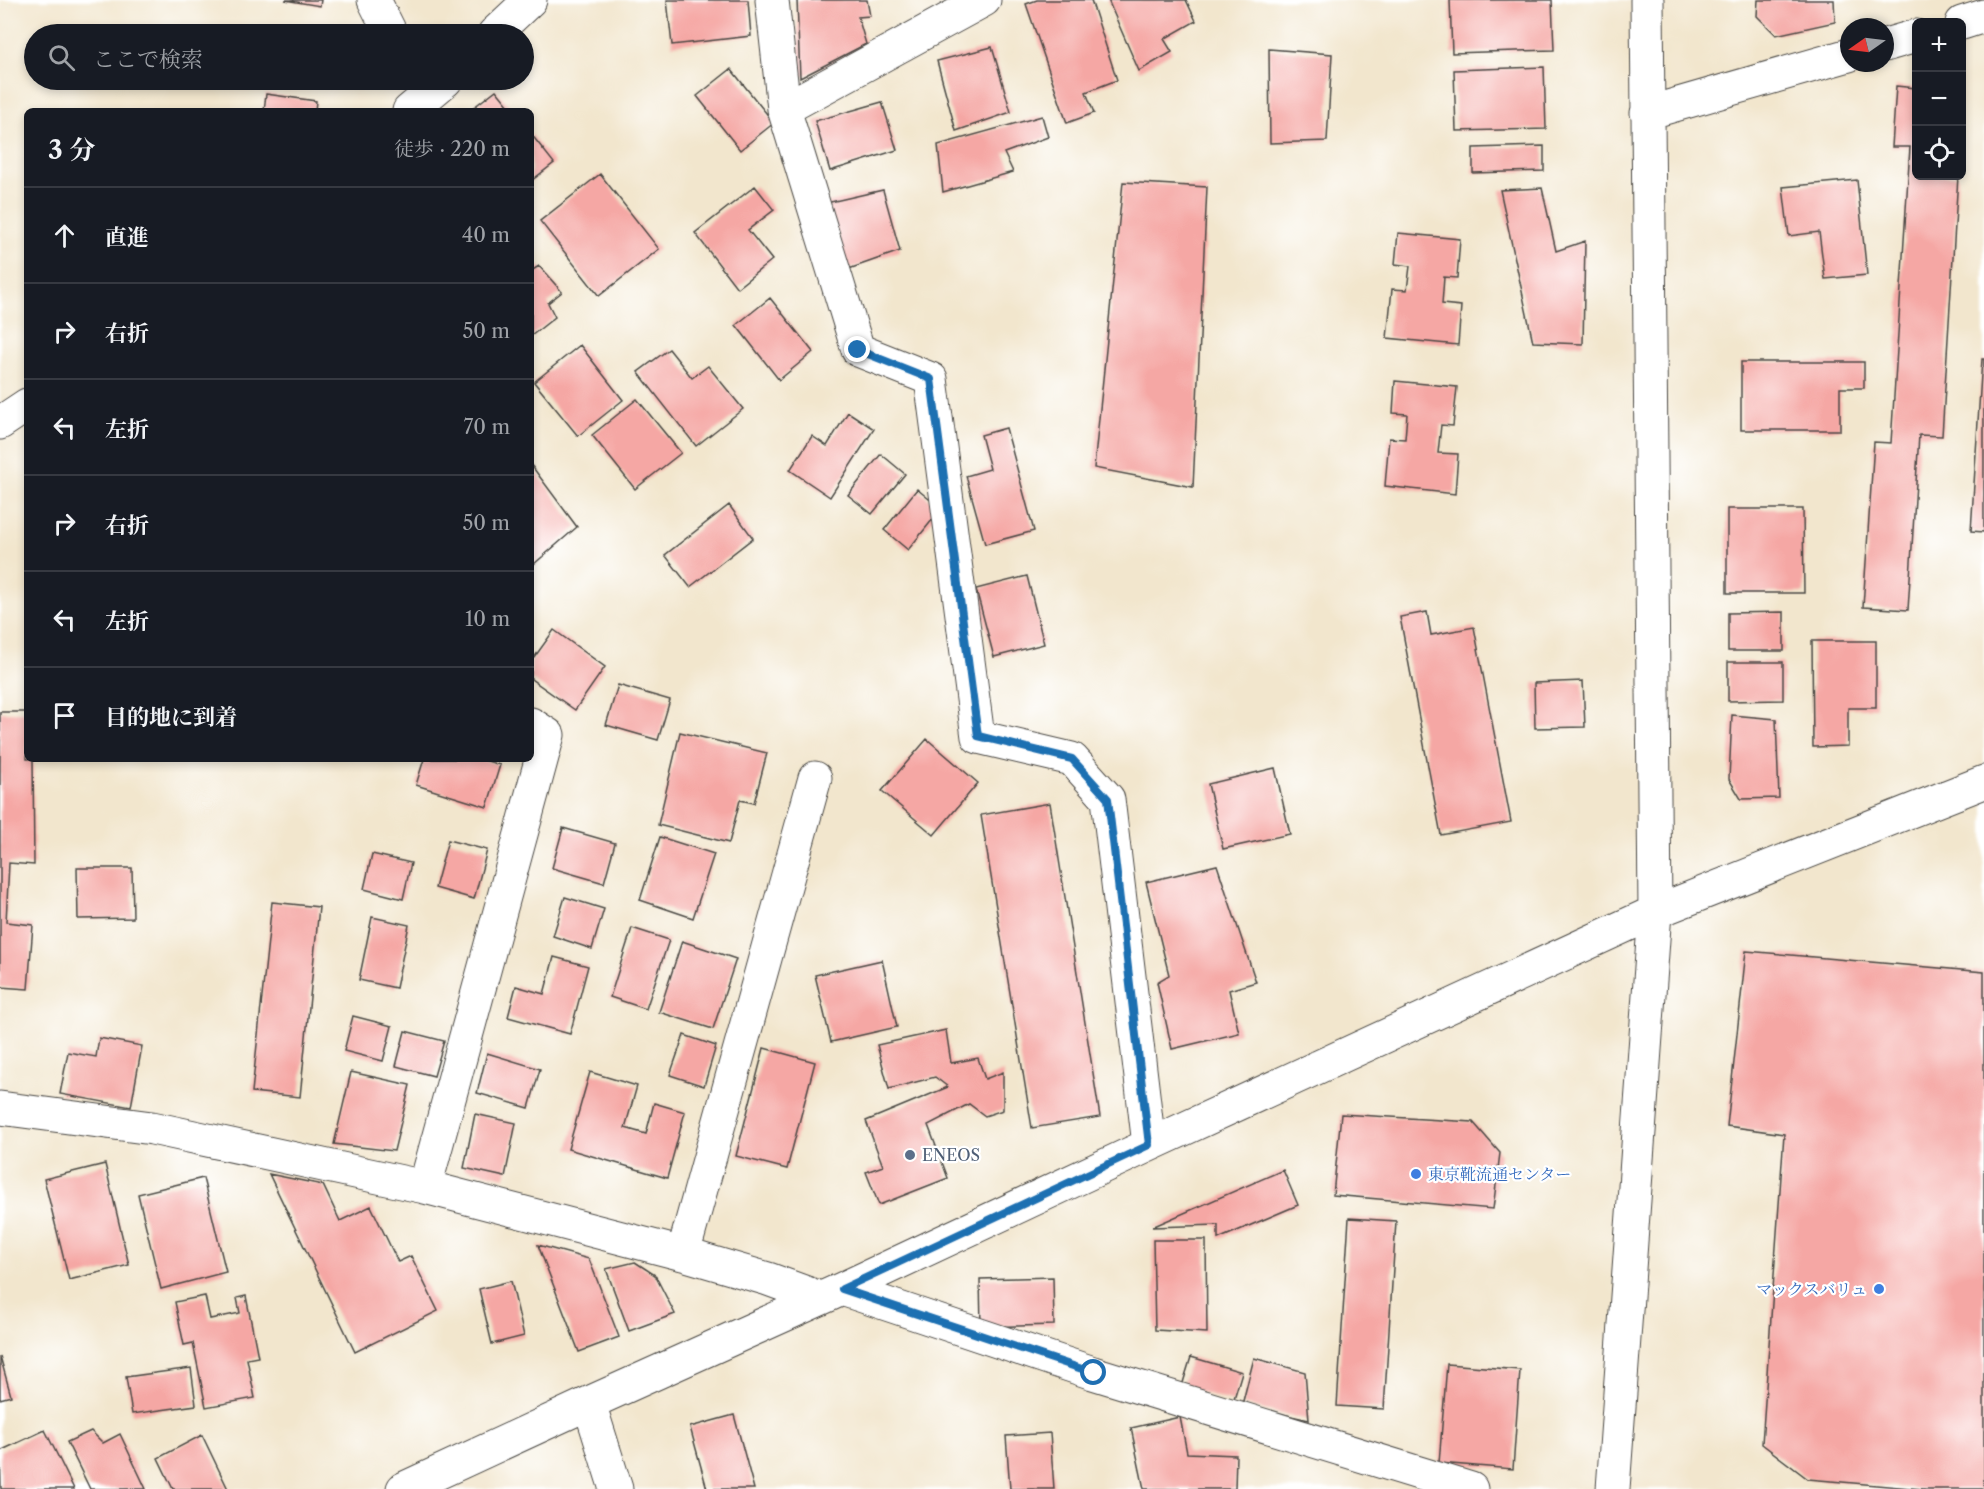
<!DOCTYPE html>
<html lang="ja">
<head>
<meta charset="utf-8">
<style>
	:root { --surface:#171b24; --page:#20242c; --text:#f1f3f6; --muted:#9ea1a6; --line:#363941 }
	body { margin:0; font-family:"Libre Caslon Text","Noto Serif JP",serif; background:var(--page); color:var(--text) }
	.controls { position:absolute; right:18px; top:18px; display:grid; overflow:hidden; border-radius:9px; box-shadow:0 3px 9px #0003 }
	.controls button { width:54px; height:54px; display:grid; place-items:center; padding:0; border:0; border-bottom:2px solid var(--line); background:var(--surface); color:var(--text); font:30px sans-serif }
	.compass { position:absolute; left:1840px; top:18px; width:54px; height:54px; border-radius:50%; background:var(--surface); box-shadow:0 3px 9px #0003; rotate:256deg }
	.stop { position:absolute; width:18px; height:18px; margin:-14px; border:4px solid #1f6fb2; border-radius:50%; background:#fff }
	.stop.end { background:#1f6fb2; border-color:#fff; box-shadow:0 2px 6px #0008 }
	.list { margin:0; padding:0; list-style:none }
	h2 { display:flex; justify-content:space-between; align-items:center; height:78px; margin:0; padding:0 24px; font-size:26px }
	h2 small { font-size:20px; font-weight:400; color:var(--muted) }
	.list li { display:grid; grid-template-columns:39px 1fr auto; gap:18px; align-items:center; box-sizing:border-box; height:96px; padding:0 24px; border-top:2px solid var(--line) }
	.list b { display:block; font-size:22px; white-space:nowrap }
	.list em { font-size:20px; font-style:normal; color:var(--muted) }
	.icon { flex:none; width:33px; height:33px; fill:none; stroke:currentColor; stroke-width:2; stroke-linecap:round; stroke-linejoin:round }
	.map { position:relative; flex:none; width:1984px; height:1489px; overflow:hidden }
	.search { position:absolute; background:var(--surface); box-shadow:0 3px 9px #0003; left:24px; top:24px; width:510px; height:66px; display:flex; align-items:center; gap:15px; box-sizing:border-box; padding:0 21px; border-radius:33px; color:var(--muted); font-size:22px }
	.panel { position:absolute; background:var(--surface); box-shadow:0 3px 9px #0003; left:24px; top:108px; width:510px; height:654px; border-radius:9px }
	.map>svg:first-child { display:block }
	.building { fill:#f5a7a4 }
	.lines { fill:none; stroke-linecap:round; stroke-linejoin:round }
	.minor-casing { stroke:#494743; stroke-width:35 }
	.minor { stroke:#fff; stroke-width:33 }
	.route { stroke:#1f6fb2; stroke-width:8 }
	.service-dot { fill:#5c6f8a; stroke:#fff; stroke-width:2 }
	.shop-dot { fill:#3f7fe0; stroke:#fff; stroke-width:2 }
	.labels { text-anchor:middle; stroke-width:4.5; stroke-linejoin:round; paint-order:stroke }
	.service-label { font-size:16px; fill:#4e5e75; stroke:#fff; text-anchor:start }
	.shop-label { font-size:16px; fill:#366cbe; stroke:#fff; text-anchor:start }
</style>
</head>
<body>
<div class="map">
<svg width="1984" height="1489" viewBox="0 0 1984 1489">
	<rect width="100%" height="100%" fill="#fff"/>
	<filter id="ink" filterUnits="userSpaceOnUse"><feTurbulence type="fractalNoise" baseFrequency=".0167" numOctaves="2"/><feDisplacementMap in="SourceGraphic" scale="12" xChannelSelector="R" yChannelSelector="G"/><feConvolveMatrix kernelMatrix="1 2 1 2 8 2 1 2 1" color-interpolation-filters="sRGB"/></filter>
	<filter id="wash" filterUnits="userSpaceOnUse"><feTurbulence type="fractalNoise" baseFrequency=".008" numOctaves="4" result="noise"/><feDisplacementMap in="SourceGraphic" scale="24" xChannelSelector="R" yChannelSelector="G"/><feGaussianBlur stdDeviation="1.35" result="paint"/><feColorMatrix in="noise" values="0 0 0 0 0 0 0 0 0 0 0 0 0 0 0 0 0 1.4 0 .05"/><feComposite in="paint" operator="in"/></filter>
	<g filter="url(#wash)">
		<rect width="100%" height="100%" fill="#f2e6cd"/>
		<g id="blocks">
			<path class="building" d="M 285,0 L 321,0 L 320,6 Z
				M 667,0 L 748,0 L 751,36 L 672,45 Z
				M 797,0 L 867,0 L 870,16 L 858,17 L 866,44 L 800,78 Z
				M 1037,0 L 1091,0 L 1117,80 L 1086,92 L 1094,113 L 1067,123 L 1026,4 Z
				M 1108,0 L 1186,0 L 1196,21 L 1164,39 L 1172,52 L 1139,71 Z
				M 1450,0 L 1552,0 L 1554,50 L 1452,53 Z
				M 1758,0 L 1834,0 L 1835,22 L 1776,35 L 1757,16 Z
				M 275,25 L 342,32 L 341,34 L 273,34 Z
				M 992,47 L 1011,112 L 956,131 L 937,61 Z
				M 1269,49 L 1332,54 L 1327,141 L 1270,143 Z
				M 1544,67 L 1546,129 L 1456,131 L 1454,70 Z
				M 731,69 L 774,123 L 740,150 L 697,96 Z
				M 283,80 L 337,80 L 336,87 Z
				M 1896,86 L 1916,88 L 1916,176 L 1958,176 L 1942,436 L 1919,435 L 1908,610 L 1863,607 L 1874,442 L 1891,443 L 1910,147 L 1892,147 Z
				M 496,90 L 513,111 L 469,111 Z
				M 266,94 L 316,101 L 315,111 L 264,111 Z
				M 882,102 L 897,150 L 830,171 L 815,121 Z
				M 1042,116 L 1048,137 L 1004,153 L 1013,172 L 943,192 L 938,145 Z
				M 531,134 L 554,163 L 531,181 Z
				M 1544,146 L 1544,171 L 1473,173 L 1473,148 Z
				M 600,174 L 659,249 L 599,296 L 540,221 Z
				M 1857,180 L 1867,275 L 1825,279 L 1819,232 L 1789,236 L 1783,187 Z
				M 1123,182 L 1207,187 L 1193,487 L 1094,468 Z
				M 755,186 L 774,210 L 748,230 L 772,260 L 737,288 L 695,233 Z
				M 1542,188 L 1556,251 L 1585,241 L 1583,344 L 1533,342 L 1500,190 Z
				M 883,190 L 900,251 L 846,270 L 826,203 Z
				M 1398,233 L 1460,239 L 1457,278 L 1444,277 L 1442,304 L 1461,306 L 1458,345 L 1387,338 L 1392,289 L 1407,290 L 1410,266 L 1395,264 Z
				M 539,266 L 562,292 L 548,303 L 555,317 L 531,336 L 531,271 Z
				M 770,298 L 813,352 L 779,380 L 736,325 Z
				M 580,345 L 623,400 L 578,436 L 534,382 Z
				M 669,349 L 692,378 L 708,366 L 743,409 L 696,446 L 638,372 Z
				M 1982,359 L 1984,359 L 1984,532 L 1971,531 Z
				M 1741,362 L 1864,362 L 1864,388 L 1840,388 L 1840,430 L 1741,430 Z
				M 1395,381 L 1457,387 L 1453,426 L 1441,425 L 1438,453 L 1458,454 L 1455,494 L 1385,486 L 1389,438 L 1405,439 L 1407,414 L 1393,413 Z
				M 637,399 L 681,453 L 635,489 L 592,435 Z
				M 848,412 L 874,429 L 830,497 L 790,470 L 812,436 L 827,446 Z
				M 1006,428 L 1034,531 L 985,544 L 966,476 L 990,469 L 981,435 Z
				M 881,454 L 905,474 L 872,514 L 848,495 Z
				M 531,465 L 577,527 L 534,564 L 531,561 Z
				M 917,489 L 941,509 L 908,550 L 884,530 Z
				M 729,505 L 753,538 L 690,587 L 665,555 Z
				M 1727,509 L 1803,509 L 1804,593 L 1727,593 Z
				M 1027,576 L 1044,644 L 994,657 L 976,589 Z
				M 1427,612 L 1431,635 L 1474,627 L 1511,822 L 1441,835 L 1400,617 Z
				M 1784,612 L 1784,651 L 1728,651 L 1728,613 Z
				M 554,630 L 605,667 L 575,710 L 531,679 L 531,662 Z
				M 1812,641 L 1876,641 L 1876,708 L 1848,708 L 1848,746 L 1813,747 Z
				M 1728,662 L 1783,662 L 1783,700 L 1728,701 Z
				M 1583,681 L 1585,727 L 1535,728 L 1534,683 Z
				M 618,685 L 670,700 L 658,740 L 606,725 Z
				M 0,712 L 27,712 L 27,759 L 33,759 L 34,865 L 9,863 L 6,922 L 33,925 L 28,989 L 0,987 Z
				M 1732,715 L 1776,719 L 1779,798 L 1741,799 L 1729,779 Z
				M 680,732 L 767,753 L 754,803 L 740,800 L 729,843 L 658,825 Z
				M 927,739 L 978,783 L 934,835 L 882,791 Z
				M 424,759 L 481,759 L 500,765 L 487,807 L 416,785 Z
				M 1275,768 L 1290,834 L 1223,849 L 1208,784 Z
				M 1050,803 L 1100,1117 L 1032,1128 L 981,815 Z
				M 563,828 L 615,843 L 604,883 L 552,868 Z
				M 660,837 L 714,854 L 693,918 L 640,900 Z
				M 448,840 L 487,850 L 474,899 L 435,888 Z
				M 372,854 L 411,863 L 403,899 L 364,889 Z
				M 1217,865 L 1256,982 L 1229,990 L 1239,1033 L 1172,1049 L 1157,982 L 1169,975 L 1146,882 Z
				M 77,868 L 132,868 L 133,918 L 78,919 Z
				M 565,897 L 604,909 L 592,949 L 553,936 Z
				M 272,902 L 319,907 L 300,1097 L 252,1092 Z
				M 372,917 L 409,925 L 396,988 L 359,980 Z
				M 632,928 L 669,940 L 646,1009 L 610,997 Z
				M 682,941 L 736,959 L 713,1029 L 659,1012 Z
				M 1746,951 L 1984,972 L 1984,1489 L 1922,1489 L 1808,1479 L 1762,1444 L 1784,1134 L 1727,1126 Z
				M 554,957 L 588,966 L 570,1034 L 508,1017 L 516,986 L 544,994 Z
				M 882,960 L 897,1027 L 831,1042 L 815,975 Z
				M 353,1016 L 392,1026 L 383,1061 L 344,1051 Z
				M 946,1030 L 951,1063 L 978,1058 L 985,1079 L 1003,1072 L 1003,1110 L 985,1116 L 969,1104 L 928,1125 L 948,1178 L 879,1205 L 866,1172 L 883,1166 L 866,1121 L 948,1087 L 935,1077 L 889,1089 L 877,1045 Z
				M 405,1031 L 444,1041 L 434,1076 L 396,1066 Z
				M 684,1035 L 716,1046 L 704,1086 L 670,1075 Z
				M 99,1038 L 142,1046 L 131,1107 L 60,1094 L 68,1052 L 96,1057 Z
				M 764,1048 L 815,1062 L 787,1169 L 736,1156 Z
				M 487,1053 L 540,1069 L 529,1108 L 477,1093 Z
				M 351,1072 L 410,1085 L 394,1151 L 334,1144 Z
				M 590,1072 L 637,1086 L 625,1128 L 646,1134 L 654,1103 L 685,1112 L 667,1178 L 568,1149 Z
				M 475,1114 L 516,1123 L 505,1177 L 464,1168 Z
				M 1341,1114 L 1473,1122 L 1500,1153 L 1493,1209 L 1333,1195 Z
				M 105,1164 L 129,1265 L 69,1280 L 44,1179 Z
				M 1283,1170 L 1298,1205 L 1218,1239 L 1218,1225 L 1152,1227 Z
				M 269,1174 L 323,1185 L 340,1221 L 371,1206 L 398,1262 L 411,1256 L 438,1311 L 355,1352 Z
				M 203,1178 L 226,1272 L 161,1289 L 138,1194 Z
				M 1349,1218 L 1396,1221 L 1384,1409 L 1337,1406 Z
				M 1153,1240 L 1206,1240 L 1207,1333 L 1155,1330 Z
				M 538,1245 L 589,1259 L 619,1337 L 579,1352 Z
				M 635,1262 L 655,1275 L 675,1314 L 629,1331 L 606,1269 Z
				M 1053,1277 L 1054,1325 L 981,1327 L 980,1279 Z
				M 511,1281 L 524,1336 L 492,1344 L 479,1289 Z
				M 205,1296 L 210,1319 L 240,1313 L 237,1298 L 246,1296 L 258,1357 L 247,1359 L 255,1398 L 206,1407 L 193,1343 L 184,1345 L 175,1302 Z
				M 0,1356 L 11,1396 L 0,1399 Z
				M 1191,1357 L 1242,1372 L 1233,1402 L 1182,1386 Z
				M 1254,1358 L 1305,1372 L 1309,1420 L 1242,1405 Z
				M 1447,1364 L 1520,1370 L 1513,1469 L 1439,1463 Z
				M 191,1368 L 196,1405 L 132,1414 L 126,1377 Z
				M 734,1415 L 754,1489 L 707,1489 L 690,1427 Z
				M 1180,1417 L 1187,1453 L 1236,1455 L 1235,1489 L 1144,1489 L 1131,1428 Z
				M 45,1430 L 74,1489 L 1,1489 L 0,1451 Z
				M 91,1431 L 103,1443 L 120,1434 L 146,1489 L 90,1489 L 67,1442 Z
				M 1050,1433 L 1054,1489 L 1010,1489 L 1006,1436 Z
				M 202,1435 L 228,1489 L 173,1489 L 158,1458 Z"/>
		</g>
	</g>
	<g filter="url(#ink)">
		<use href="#blocks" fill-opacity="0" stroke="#494743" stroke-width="1.5"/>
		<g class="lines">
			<defs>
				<path id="minor" d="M 374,0 L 391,34
					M 772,0 L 784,109 L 858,350 L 931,379 L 978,737 L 1072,759 L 1108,799 L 1149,1145
					M 1962,23 L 1984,16
					M 494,34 L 530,0
					M 1885,45 L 1916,36
					M 784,109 L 984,0
					M 409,111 L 446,80
					M 1647,113 L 1849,55
					M 0,423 L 27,405
					M 0,1108 L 152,1128 L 425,1187 L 683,1254 L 768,1279 L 820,1298
					M 425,1187 L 548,735 L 531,724
					M 683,1254 L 815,778
					M 842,1289 L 1093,1373 L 1471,1489
					M 589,1403 L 616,1489
					M 403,1489 L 589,1403 L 842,1289 L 1149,1145 L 1655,912 L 1984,782
					M 1613,1489 L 1655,912 L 1647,0"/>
			</defs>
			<use href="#minor" class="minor-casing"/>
			<use href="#minor" class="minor"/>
		</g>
	</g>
	<g class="lines" filter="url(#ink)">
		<path class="route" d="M 858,350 L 931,379 L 978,736 L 1072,759 L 1108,799 L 1149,1145 L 842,1289 L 1094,1373"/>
	</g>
	<circle class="service-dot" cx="910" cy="1155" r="6"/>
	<g class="shop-dot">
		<circle cx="1416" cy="1174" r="6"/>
		<circle cx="1879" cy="1289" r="6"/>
	</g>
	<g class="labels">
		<g class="service-label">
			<text x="922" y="1161">ENEOS</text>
		</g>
		<g class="shop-label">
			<text x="1428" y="1180">東京靴流通センター</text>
			<text x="1867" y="1295" text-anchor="end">マックスバリュ</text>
		</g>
	</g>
</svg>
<div class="controls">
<button>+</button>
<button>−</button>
<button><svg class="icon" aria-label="locate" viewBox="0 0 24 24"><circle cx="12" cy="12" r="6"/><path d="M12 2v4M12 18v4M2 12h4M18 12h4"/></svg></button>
</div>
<svg class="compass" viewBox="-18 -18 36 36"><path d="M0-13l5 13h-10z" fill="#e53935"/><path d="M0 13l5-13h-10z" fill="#9ea1a6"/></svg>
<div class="stop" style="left:1094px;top:1373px"></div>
<div class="stop end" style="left:858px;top:350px"></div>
<div class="search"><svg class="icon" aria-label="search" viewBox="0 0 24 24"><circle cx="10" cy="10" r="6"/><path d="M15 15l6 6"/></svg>ここで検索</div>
<section class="panel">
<h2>3 分<small>徒歩 · 220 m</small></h2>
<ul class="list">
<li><svg class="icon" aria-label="ahead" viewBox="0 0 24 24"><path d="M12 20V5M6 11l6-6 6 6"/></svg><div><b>直進</b></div><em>40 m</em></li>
<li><svg class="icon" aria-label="right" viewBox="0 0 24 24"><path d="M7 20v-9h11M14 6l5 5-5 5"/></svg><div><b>右折</b></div><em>50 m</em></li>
<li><svg class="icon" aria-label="left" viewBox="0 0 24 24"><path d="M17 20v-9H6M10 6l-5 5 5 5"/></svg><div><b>左折</b></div><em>70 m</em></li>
<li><svg class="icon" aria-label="right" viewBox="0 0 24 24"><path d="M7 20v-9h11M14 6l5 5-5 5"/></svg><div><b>右折</b></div><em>50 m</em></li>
<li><svg class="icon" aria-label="left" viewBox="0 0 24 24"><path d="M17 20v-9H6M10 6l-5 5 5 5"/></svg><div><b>左折</b></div><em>10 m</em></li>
<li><svg class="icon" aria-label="arrive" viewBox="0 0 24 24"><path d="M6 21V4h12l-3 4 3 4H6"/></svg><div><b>目的地に到着</b></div></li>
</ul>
</section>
</div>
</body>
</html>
